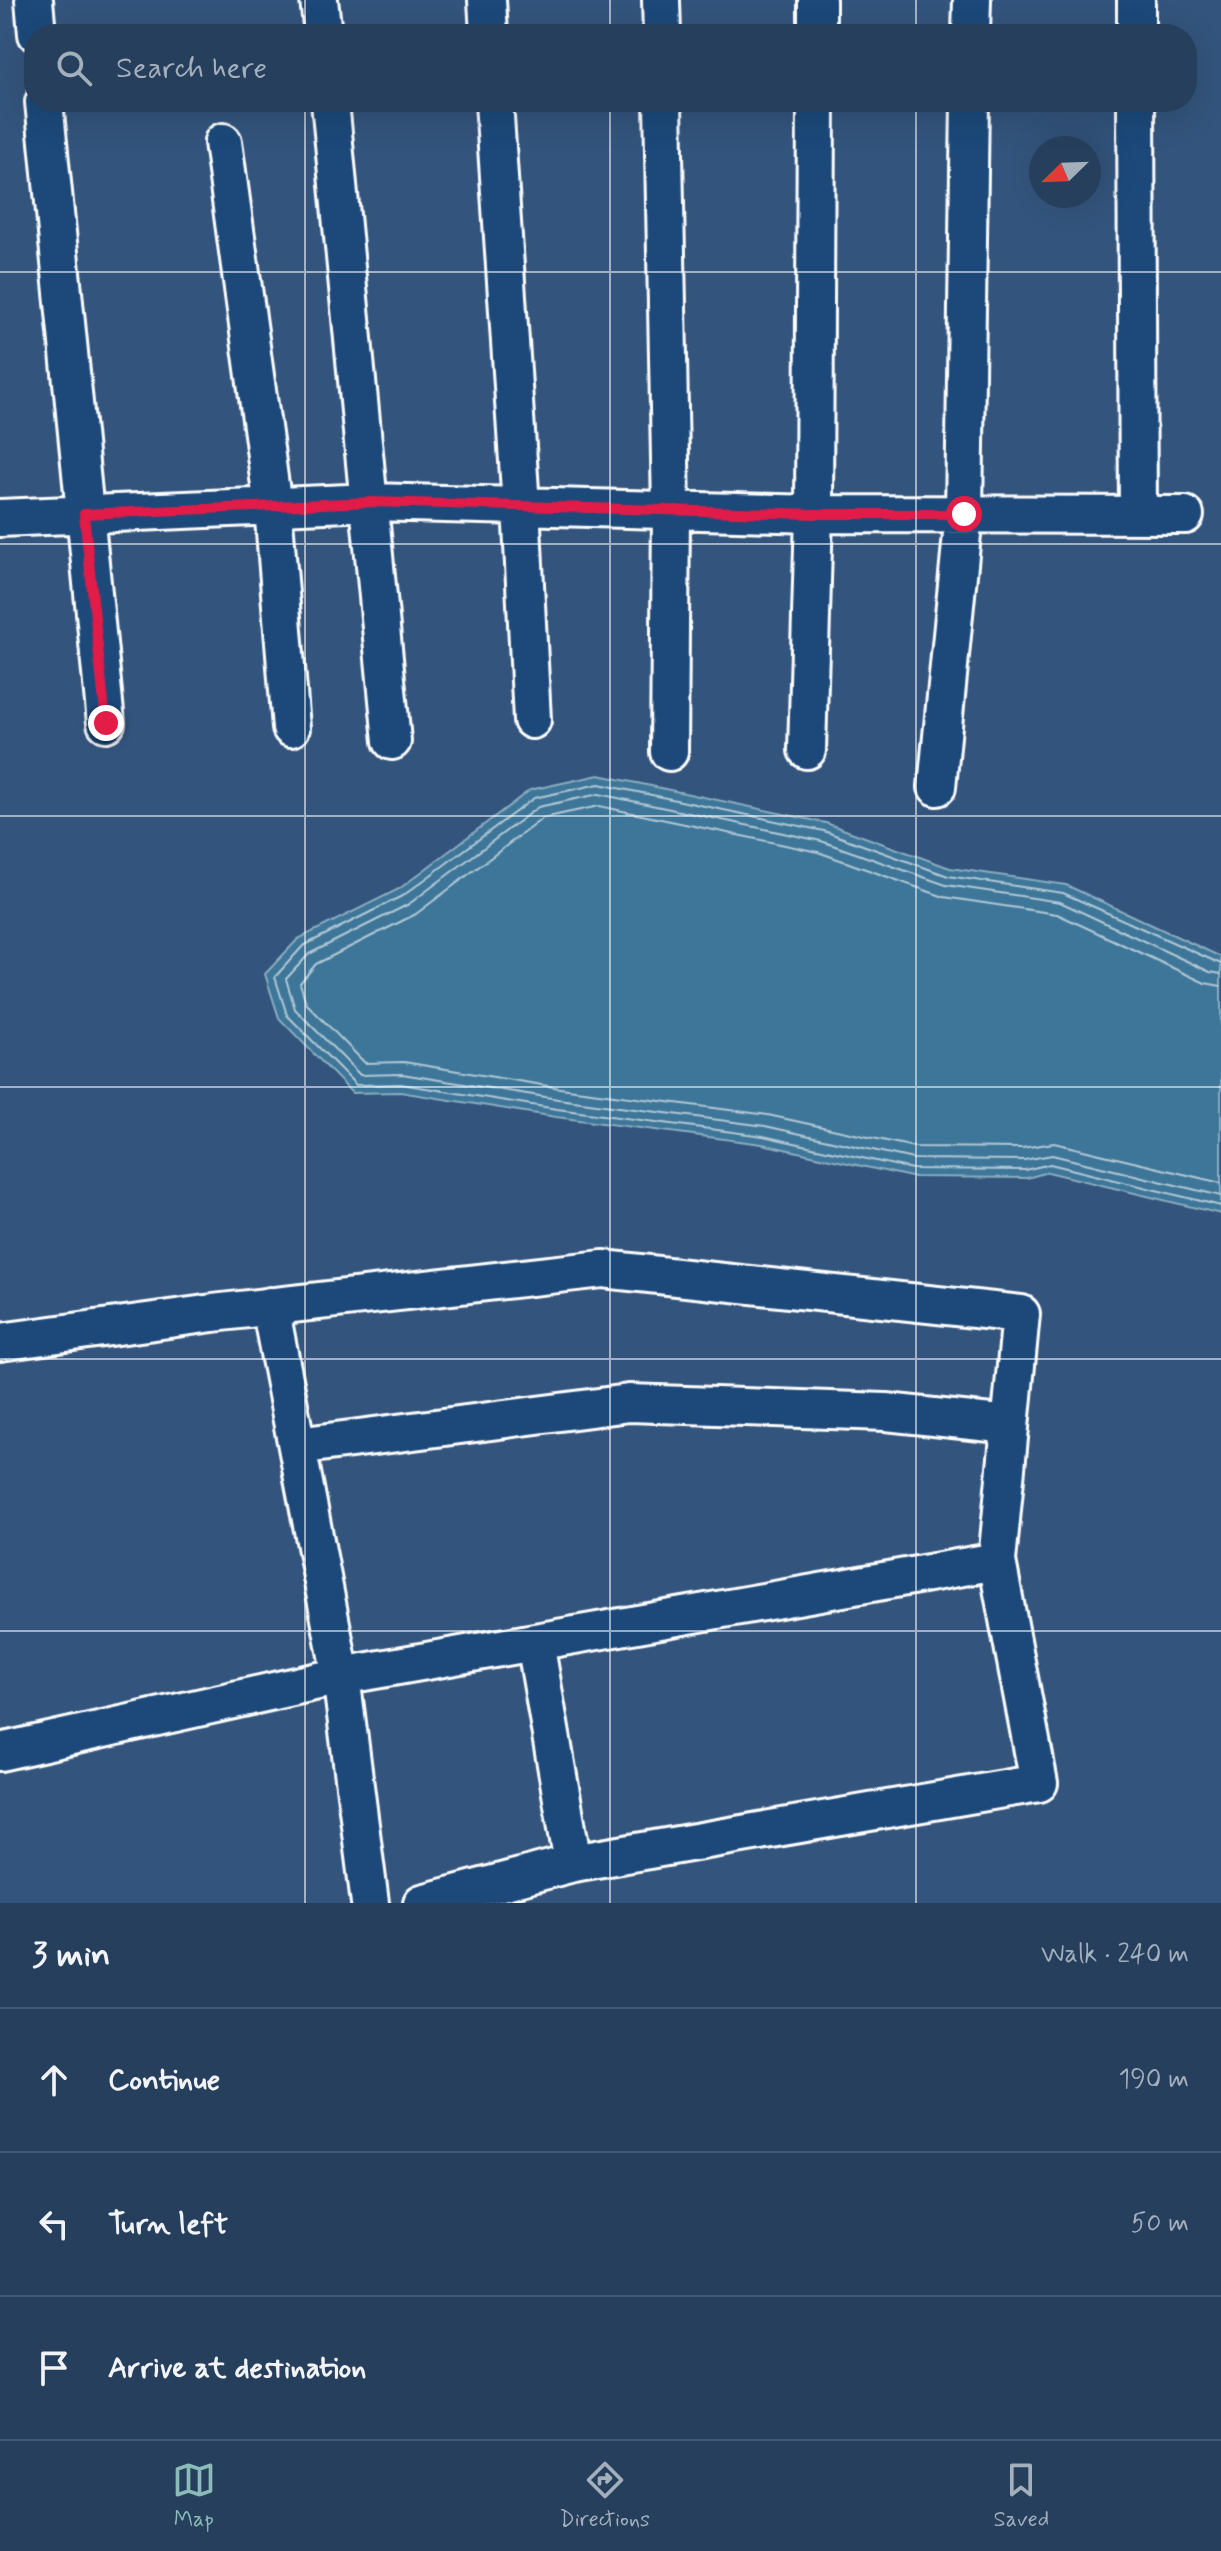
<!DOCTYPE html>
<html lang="en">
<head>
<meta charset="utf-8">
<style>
	:root { --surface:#263f5d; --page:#2e4663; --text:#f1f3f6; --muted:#a4afbc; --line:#425872; --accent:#8bbbb9 }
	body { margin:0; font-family:Mynerve,sans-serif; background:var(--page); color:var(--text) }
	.compass { position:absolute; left:1029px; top:136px; width:72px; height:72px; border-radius:50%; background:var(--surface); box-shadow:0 8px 32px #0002; rotate:247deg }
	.stop { position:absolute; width:24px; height:24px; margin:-18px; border:6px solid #e11d48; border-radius:50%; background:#fff }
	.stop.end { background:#e11d48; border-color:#fff; box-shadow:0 2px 8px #0008 }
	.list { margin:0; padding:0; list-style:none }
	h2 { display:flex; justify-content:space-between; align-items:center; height:104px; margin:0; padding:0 32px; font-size:34px }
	h2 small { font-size:26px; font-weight:400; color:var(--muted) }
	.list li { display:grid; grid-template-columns:52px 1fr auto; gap:24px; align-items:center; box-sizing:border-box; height:144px; padding:0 32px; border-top:2px solid var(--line) }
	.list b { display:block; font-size:30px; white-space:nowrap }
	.list em { font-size:26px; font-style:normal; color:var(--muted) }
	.icon { flex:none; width:44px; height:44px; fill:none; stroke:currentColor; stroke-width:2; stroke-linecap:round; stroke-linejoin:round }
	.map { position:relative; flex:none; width:1221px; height:1903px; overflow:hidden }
	.search { position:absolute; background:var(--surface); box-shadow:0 8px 32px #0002; left:24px; right:24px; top:24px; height:88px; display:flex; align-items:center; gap:20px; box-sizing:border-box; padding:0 28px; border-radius:32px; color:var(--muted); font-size:30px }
	.sheet { height:536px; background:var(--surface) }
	nav { display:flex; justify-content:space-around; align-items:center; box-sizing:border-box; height:112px; border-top:2px solid var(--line); background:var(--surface); font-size:22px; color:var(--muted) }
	nav a { display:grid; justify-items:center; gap:4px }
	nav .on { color:var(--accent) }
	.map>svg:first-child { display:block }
	.water { fill:#3e7698; stroke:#8badc1; stroke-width:2 }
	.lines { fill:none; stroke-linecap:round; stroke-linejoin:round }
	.shore { stroke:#b2c8d6; stroke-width:2 }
	.minor-casing { stroke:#fff; stroke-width:42 }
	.minor { stroke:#1f4a7a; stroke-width:36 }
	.route { stroke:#e11d48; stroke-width:10 }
	.grid { fill:none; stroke:#fff; stroke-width:2; stroke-opacity:0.55 }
</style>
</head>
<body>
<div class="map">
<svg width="1221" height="1903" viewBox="0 0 1221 1903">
	<rect width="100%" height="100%" fill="#33547c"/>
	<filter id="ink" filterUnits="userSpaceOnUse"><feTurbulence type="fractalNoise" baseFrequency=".0125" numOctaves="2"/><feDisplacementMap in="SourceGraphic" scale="16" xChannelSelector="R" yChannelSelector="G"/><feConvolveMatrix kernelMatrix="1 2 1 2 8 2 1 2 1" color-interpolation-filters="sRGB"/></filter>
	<g filter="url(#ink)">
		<path class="water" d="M 599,775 L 826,823 L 950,868 L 1066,885 L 1221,957 L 1221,1214 L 1048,1172 L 1027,1178 L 911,1177 L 762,1144 L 556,1117 L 400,1092 L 352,1093 L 279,1018 L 265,974 L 298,939 L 399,889 L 530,790 Z"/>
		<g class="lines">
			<path class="shore" d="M 1221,964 L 1063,893 L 948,876 L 824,831 L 599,784 L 534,798 L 404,895 L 303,946 L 275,977 L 287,1015 L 356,1085 L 401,1084 L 557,1109 L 763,1136 L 912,1169 L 1025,1170 L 1050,1164 L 1221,1206
				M 1221,974 L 1210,972 L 1060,902 L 946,885 L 821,841 L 599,794 L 538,807 L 409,904 L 309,954 L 286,979 L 295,1009 L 360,1075 L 402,1074 L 558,1099 L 765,1126 L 913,1159 L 1024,1160 L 1052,1155 L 1221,1196
				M 1221,986 L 1205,983 L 1057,914 L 944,897 L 818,852 L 599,806 L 543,818 L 416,914 L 316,964 L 300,983 L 306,1003 L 365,1063 L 404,1062 L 560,1088 L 768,1115 L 914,1147 L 1022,1148 L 1054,1143 L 1221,1183"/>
			<defs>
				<path id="minor" d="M 34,0 L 37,34
					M 319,0 L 323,34
					M 487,0 L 489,34
					M 661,0 L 662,34
					M 1136,0 L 1136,34
					M 817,34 L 817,0
					M 971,34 L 972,0
					M 44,102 L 106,723
					M 330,102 L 392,741
					M 494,102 L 521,506 L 532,720
					M 663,102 L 671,510 L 669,752
					M 1136,102 L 1138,515
					M 223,142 L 273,507 L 291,728
					M 0,518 L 371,502 L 814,514 L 1185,515
					M 807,750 L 814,514 L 816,102
					M 937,787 L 964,514 L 970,102
					M 270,1306 L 341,1676 L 370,1903
					M 0,1342 L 213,1313 L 603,1269 L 1021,1314 L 997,1561 L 1039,1783 L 573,1863 L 422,1903
					M 297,1446 L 629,1403 L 886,1412 L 1010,1425
					M 535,1642 L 573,1863
					M 0,1752 L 341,1676 L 997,1561"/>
			</defs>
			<use href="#minor" class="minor-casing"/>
			<use href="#minor" class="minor"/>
		</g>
	</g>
	<g class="lines" filter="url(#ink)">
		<path class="route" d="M 106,723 L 84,514 L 371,502 L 814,514 L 964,514"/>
	</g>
	<path class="grid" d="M 305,0 L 305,34M 610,0 L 610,34M 916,0 L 916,34M 305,102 L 305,1903M 610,102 L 610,1903M 916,102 L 916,1903M 0,272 L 1221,272M 0,544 L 1221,544M 0,816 L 1221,816M 0,1087 L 1221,1087M 0,1359 L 1221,1359M 0,1631 L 1221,1631"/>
</svg>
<svg class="compass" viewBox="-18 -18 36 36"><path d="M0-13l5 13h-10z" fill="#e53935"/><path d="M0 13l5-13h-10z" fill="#a4afbc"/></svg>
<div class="stop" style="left:964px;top:514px"></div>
<div class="stop end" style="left:106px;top:723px"></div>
<div class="search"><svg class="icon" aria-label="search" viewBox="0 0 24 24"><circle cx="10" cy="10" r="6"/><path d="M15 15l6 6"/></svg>Search here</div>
</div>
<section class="sheet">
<h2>3 min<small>Walk · 240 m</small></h2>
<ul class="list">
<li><svg class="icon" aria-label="ahead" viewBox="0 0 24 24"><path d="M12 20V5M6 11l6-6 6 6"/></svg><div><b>Continue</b></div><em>190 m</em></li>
<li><svg class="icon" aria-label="left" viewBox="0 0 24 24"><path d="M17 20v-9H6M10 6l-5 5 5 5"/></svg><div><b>Turn left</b></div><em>50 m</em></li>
<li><svg class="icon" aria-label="arrive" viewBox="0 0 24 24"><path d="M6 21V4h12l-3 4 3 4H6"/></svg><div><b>Arrive at destination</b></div></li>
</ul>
</section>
<nav>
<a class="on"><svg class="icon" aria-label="map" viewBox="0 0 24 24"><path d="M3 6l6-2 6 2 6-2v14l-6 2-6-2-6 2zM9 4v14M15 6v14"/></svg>Map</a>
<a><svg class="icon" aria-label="directions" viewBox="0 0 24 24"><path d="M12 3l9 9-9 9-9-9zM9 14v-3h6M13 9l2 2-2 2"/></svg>Directions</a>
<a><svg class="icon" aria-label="saved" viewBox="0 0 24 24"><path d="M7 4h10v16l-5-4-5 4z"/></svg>Saved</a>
</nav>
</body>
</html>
